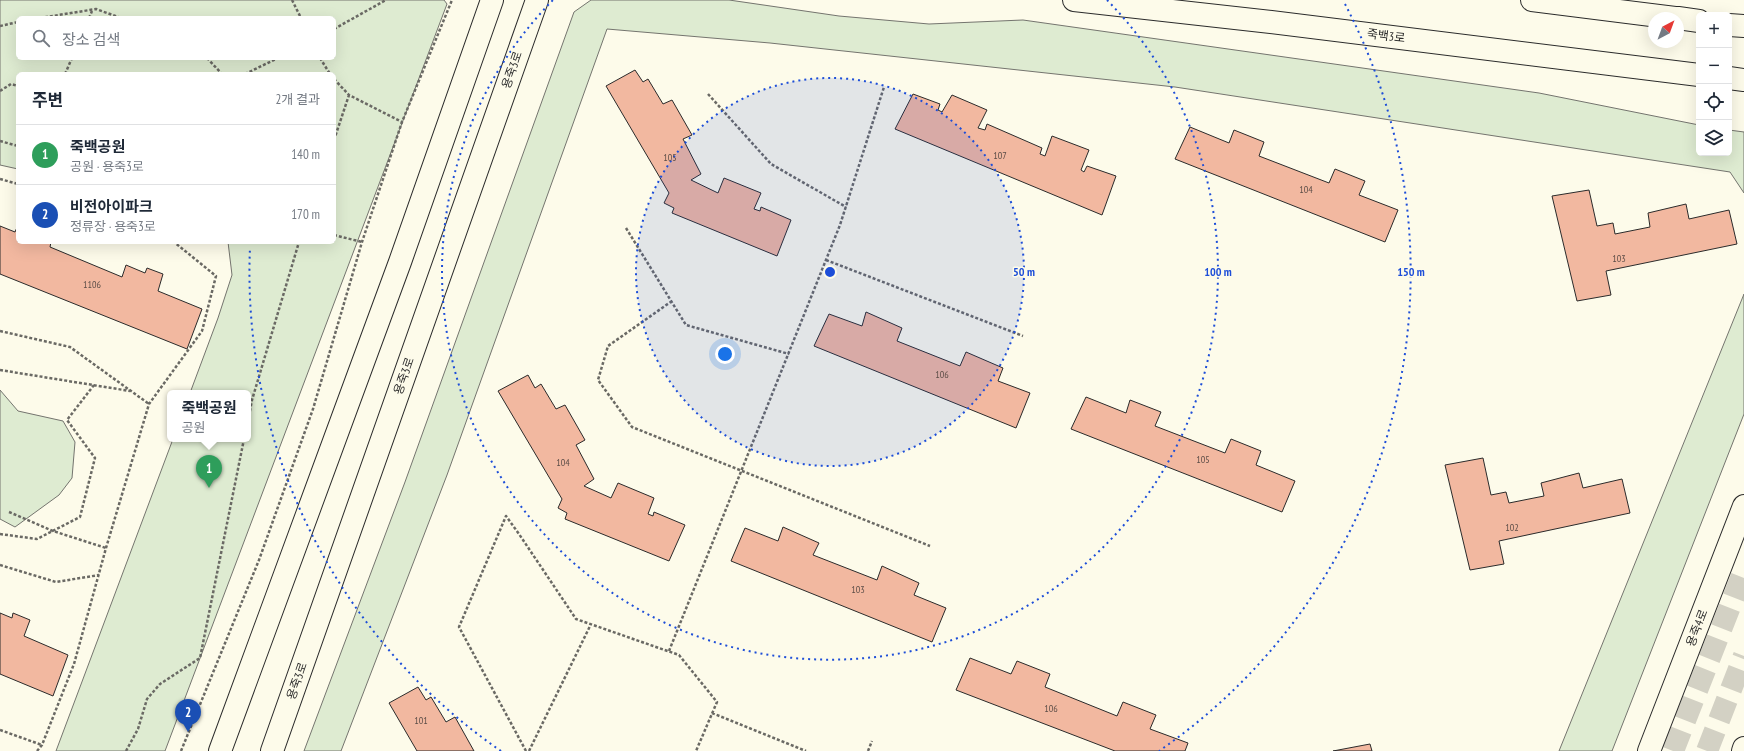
<!DOCTYPE html>
<html lang="ko">
<head>
<meta charset="utf-8">
<style>
	:root { --surface:#fff; --page:#f6f6f7; --text:#1f2937; --muted:#747a83; --line:#e0e1e3; --accent:#db2777 }
	body { margin:0; font-family:"PT Sans Narrow","Noto Sans KR",sans-serif; background:var(--page); color:var(--text) }
	.controls { position:absolute; right:12px; top:12px; display:grid; overflow:hidden; border-radius:6px; box-shadow:0 4px 16px #0002 }
	.controls button { width:36px; height:36px; display:grid; place-items:center; padding:0; border:0; border-bottom:1px solid var(--line); background:var(--surface); color:var(--text); font:20px sans-serif }
	.compass { position:absolute; left:1648px; top:12px; width:36px; height:36px; border-radius:50%; background:var(--surface); box-shadow:0 4px 16px #0002; rotate:41deg }
	.you { position:absolute; left:725px; top:354px; width:14px; height:14px; margin:-10px; border:3px solid #fff; border-radius:50%; background:#1a73e8; box-shadow:0 0 0 6px #1a73e833 }
	.badge { display:grid; place-items:center; width:26px; height:26px; border-radius:50%; background:var(--accent); color:#fff; font-size:13px; font-weight:700 }
	.pin { position:absolute; translate:-50% -33px; filter:drop-shadow(0 1px 2px #0008) }
	.pin::after { content:''; position:absolute; top:21px; width:14px; height:12px; background:inherit; clip-path:polygon(0 0,100% 0,50% 100%) }
	.popup { position:absolute; left:167px; top:390px; width:84px; height:52px; box-sizing:border-box; display:grid; place-content:center; border-radius:6px; background:var(--surface); filter:drop-shadow(0 1px 3px #0005); font-size:13px; white-space:nowrap; color:var(--muted) }
	.popup b { font-size:15px; color:var(--text) }
	.popup::after { content:''; position:absolute; left:50%; top:100%; margin-left:-8px; border:8px solid transparent; border-top-color:var(--surface) }
	.list { margin:0; padding:0; list-style:none }
	h2 { display:flex; justify-content:space-between; align-items:center; height:52px; margin:0; padding:0 16px; font-size:17px }
	h2 small { font-size:13px; font-weight:400; color:var(--muted) }
	.list li { display:grid; grid-template-columns:26px 1fr auto; gap:12px; align-items:center; box-sizing:border-box; height:60px; padding:0 16px; border-top:1px solid var(--line) }
	.list b { display:block; font-size:15px; white-space:nowrap }
	.list p { margin:0; font-size:13px; white-space:nowrap; color:var(--muted) }
	.list em { font-size:13px; font-style:normal; color:var(--muted) }
	.icon { flex:none; width:22px; height:22px; fill:none; stroke:currentColor; stroke-width:2; stroke-linecap:round; stroke-linejoin:round }
	.map { position:relative; flex:none; width:1744px; height:751px; overflow:hidden }
	.search { position:absolute; background:var(--surface); box-shadow:0 4px 16px #0002; left:16px; top:16px; width:320px; height:44px; display:flex; align-items:center; gap:10px; box-sizing:border-box; padding:0 14px; border-radius:6px; color:var(--muted); font-size:15px }
	.panel { position:absolute; background:var(--surface); box-shadow:0 4px 16px #0002; left:16px; top:72px; width:320px; height:172px; border-radius:6px }
	.map>svg:first-child { display:block }
	.green { fill:#deebd1; stroke:#74746e; fill-rule:evenodd }
	.building { fill:#f2b8a0; stroke:#2b2b2b }
	.lines { fill:none; stroke-linecap:round; stroke-linejoin:round }
	.major-tunnel { stroke:#d3d1c4; stroke-width:22; stroke-dasharray:22 11; stroke-linecap:butt }
	.minor-casing { stroke:#2b2b2b; stroke-width:24 }
	.major-casing { stroke:#2b2b2b; stroke-width:24 }
	.path { stroke:#6a6964; stroke-width:2.5; stroke-dasharray:3 2; stroke-linecap:butt }
	.minor { stroke:#fdfbea; stroke-width:22 }
	.major { stroke:#fdfbea; stroke-width:22 }
	.ring { fill:none; stroke:#1d4ed8; stroke-width:2; stroke-dasharray:2 4 }
	.labels { text-anchor:middle; stroke-width:3; stroke-linejoin:round; paint-order:stroke }
	.number-label { font-size:10px; fill:#5d4e48 }
	.street-label { font-size:12px; fill:#2b2b2b; stroke:#fdfbea }
	.centre { fill:#1d4ed8; stroke:#fdfbea; stroke-width:2 }
	.ring-label { font-size:12px; text-anchor:middle; font-weight:bold; fill:#1d4ed8; stroke:#fdfbea; stroke-width:3; stroke-linejoin:round; paint-order:stroke }
</style>
</head>
<body>
<div class="map">
<svg width="1744" height="751" viewBox="0 0 1744 751">
	<rect width="100%" height="100%" fill="#fdfbea"/>
	<path class="green" d="M 0,0 L 444,0 L 447,4 L 165,751 L 56,751 L 173,439 L 248,439 L 248,393 L 190,393 L 218,318 L 232,275 L 228,242 L 334,242 L 334,74 L 18,74 L 18,169 L 0,165 ZM 18,18 L 334,18 L 334,58 L 18,58 Z
		M 591,0 L 729,0 L 839,16 L 929,24 L 1023,20 L 1539,93 L 1699,125 L 1699,153 L 1729,153 L 1729,130 L 1744,132 L 1744,193 L 1730,172 L 1175,87 L 770,43 L 607,29 L 447,475 L 341,751 L 304,751 L 405,482 L 574,12 Z
		M 1744,294 L 1744,414 L 1612,751 L 1559,751 Z
		M 0,390 L 18,411 L 63,421 L 75,442 L 72,478 L 59,495 L 15,527 L 0,519 Z"/>
	<path class="building" d="M 635,70 L 643,82 L 648,79 L 663,104 L 672,100 L 692,135 L 683,139 L 701,174 L 691,180 L 718,193 L 724,178 L 761,193 L 754,209 L 760,211 L 761,207 L 791,220 L 777,256 L 672,213 L 674,208 L 664,203 L 669,193 L 606,86 Z
		M 913,94 L 940,104 L 938,110 L 942,112 L 952,95 L 987,110 L 978,128 L 985,130 L 987,124 L 1042,148 L 1040,154 L 1045,156 L 1052,136 L 1089,150 L 1081,170 L 1084,172 L 1087,166 L 1116,176 L 1102,215 L 895,129 Z
		M 1190,127 L 1229,143 L 1234,130 L 1264,142 L 1259,156 L 1329,183 L 1335,169 L 1365,181 L 1359,195 L 1398,210 L 1385,242 L 1175,159 Z
		M 1589,190 L 1597,226 L 1613,223 L 1615,234 L 1650,227 L 1648,213 L 1686,204 L 1689,219 L 1729,210 L 1737,244 L 1606,271 L 1611,295 L 1577,301 L 1552,196 Z
		M 18,225 L 18,242 L 51,242 L 50,247 L 122,277 L 126,265 L 145,273 L 147,268 L 163,274 L 158,291 L 202,309 L 187,349 L 0,274 L 0,226 L 15,232 Z
		M 866,312 L 902,328 L 897,341 L 960,366 L 966,352 L 1003,368 L 998,381 L 1030,393 L 1016,428 L 814,346 L 829,314 L 862,326 Z
		M 528,375 L 535,388 L 541,384 L 556,409 L 565,405 L 585,440 L 576,445 L 594,479 L 584,486 L 611,498 L 618,483 L 654,498 L 648,514 L 653,516 L 654,512 L 685,525 L 669,561 L 565,519 L 567,513 L 558,508 L 562,499 L 498,391 Z
		M 1086,397 L 1126,413 L 1130,400 L 1161,412 L 1155,426 L 1225,453 L 1231,439 L 1261,451 L 1256,465 L 1295,481 L 1282,512 L 1071,429 Z
		M 1483,458 L 1491,495 L 1506,492 L 1509,503 L 1544,496 L 1541,483 L 1579,473 L 1583,488 L 1622,479 L 1630,513 L 1499,541 L 1504,564 L 1470,570 L 1445,465 Z
		M 783,527 L 819,543 L 813,555 L 877,580 L 882,566 L 919,583 L 914,595 L 946,608 L 932,642 L 731,561 L 745,528 L 778,541 Z
		M 0,613 L 12,618 L 13,613 L 30,620 L 24,636 L 68,655 L 53,696 L 0,674 Z
		M 970,658 L 1011,674 L 1017,661 L 1050,674 L 1045,687 L 1117,716 L 1123,702 L 1156,715 L 1150,729 L 1188,743 L 1185,751 L 1115,751 L 956,690 Z
		M 418,687 L 426,700 L 431,697 L 446,722 L 455,717 L 474,751 L 417,751 L 389,703 Z
		M 1370,744 L 1372,751 L 1333,751 Z"/>
	<g class="lines">
		<path class="major-tunnel" d="M 1673,751 L 1744,571
			M 1707,751 L 1744,656"/>
		<defs>
			<path id="minor" d="M 220,751 L 400,262 L 492,0
				M 272,751 L 537,0"/>
			<path id="major" d="M 1074,0 L 1271,22 L 1699,75
				M 1532,0 L 1675,18
				M 1678,18 L 1699,21
				M 1729,25 L 1744,26
				M 1729,78 L 1744,80
				M 1649,751 L 1744,506
				M 1743,751 L 1744,748"/>
		</defs>
		<use href="#minor" class="minor-casing"/>
		<use href="#major" class="major-casing"/>
		<path class="path" d="M 292,0 L 301,18
			M 40,18 L 96,9 L 121,18
			M 89,18 L 92,11
			M 0,26 L 18,22
			M 334,29 L 386,0
			M 207,58 L 222,74
			M 320,58 L 330,74
			M 65,74 L 72,58
			M 245,74 L 278,58
			M 334,79 L 349,95 L 402,122
			M 0,91 L 11,84 L 18,86
			M 708,94 L 771,164 L 846,207
			M 334,140 L 349,95
			M 0,141 L 18,146
			M 0,179 L 18,184
			M 626,228 L 686,325 L 789,354
			M 334,235 L 362,242
			M 826,260 L 1023,336
			M 672,301 L 608,346 L 598,380 L 632,427 L 930,546
			M 0,331 L 70,347 L 149,404
			M 0,370 L 130,391
			M 248,421 L 252,400 L 299,242
			M 9,512 L 53,531 L 106,548
			M 0,534 L 37,539 L 80,517 L 95,458 L 67,420 L 94,385
			M 0,565 L 56,582 L 99,575
			M 669,651 L 840,225 L 884,87
			M 712,713 L 806,751
			M 0,730 L 42,745
			M 37,751 L 42,745 L 74,664 L 106,548 L 149,404 L 202,331 L 216,276 L 174,242
			M 126,751 L 138,729 L 147,699 L 160,684 L 200,658 L 244,439
			M 181,751 L 259,560 L 313,409 L 362,242 L 402,122 L 452,0
			M 526,751 L 459,627 L 506,516 L 519,534 L 576,619 L 679,655 L 717,702 L 696,751
			M 529,751 L 591,624
			M 868,751 L 872,741"/>
		<use href="#minor" class="minor"/>
		<use href="#major" class="major"/>
	</g>
	<circle cx="830" cy="272" r="194" fill="#1d4ed8" fill-opacity=".12"/>
	<g class="ring">
		<circle cx="830" cy="272" r="194"/>
		<path d="M1107 0A388 388 0 1 1 553 0"/>
		<path d="M501 751A581 581 0 0 1 250 247M1345 4A581 581 0 0 1 1159 751"/>
	</g>
	<g class="labels">
		<g class="number-label">
			<text x="1000" y="159">107</text>
			<text x="670" y="161">105</text>
			<text x="1306" y="193">104</text>
			<text x="1619" y="262">103</text>
			<text x="92" y="288">1106</text>
			<text x="942" y="378">106</text>
			<text x="1203" y="463">105</text>
			<text x="563" y="466">104</text>
			<text x="1512" y="531">102</text>
			<text x="858" y="593">103</text>
			<text x="1051" y="712">106</text>
			<text x="421" y="724">101</text>
		</g>
		<g class="street-label">
			<text transform="translate(1386 36) rotate(7)" y="4">죽백3로</text>
			<text transform="translate(512 70) rotate(-71)" y="4">용죽3로</text>
			<text transform="translate(404 376) rotate(-71)" y="4">용죽3로</text>
			<text transform="translate(1697 628) rotate(-69)" y="4">용죽4로</text>
			<text transform="translate(297 681) rotate(-71)" y="4">용죽3로</text>
		</g>
	</g>
	<circle cx="830" cy="272" r="6" class="centre"/>
	<g class="ring-label">
		<text x="1024" y="276">50 m</text>
		<text x="1218" y="276">100 m</text>
		<text x="1411" y="276">150 m</text>
	</g>
</svg>
<div class="controls">
<button>+</button>
<button>−</button>
<button><svg class="icon" aria-label="locate" viewBox="0 0 24 24"><circle cx="12" cy="12" r="6"/><path d="M12 2v4M12 18v4M2 12h4M18 12h4"/></svg></button>
<button><svg class="icon" aria-label="layers" viewBox="0 0 24 24"><path d="M12 4l9 5-9 5-9-5zM3 14l9 5 9-5"/></svg></button>
</div>
<svg class="compass" viewBox="-18 -18 36 36"><path d="M0-13l5 13h-10z" fill="#e53935"/><path d="M0 13l5-13h-10z" fill="#747a83"/></svg>
<div class="you"></div>
<div class="pin badge" style="left:209px;top:488px;background:#2e9e5b">1</div>
<div class="popup"><b>죽백공원</b>공원</div>
<div class="pin badge" style="left:188px;top:732px;background:#1a4fb4">2</div>
<div class="search"><svg class="icon" aria-label="search" viewBox="0 0 24 24"><circle cx="10" cy="10" r="6"/><path d="M15 15l6 6"/></svg>장소 검색</div>
<section class="panel">
<h2>주변<small>2개 결과</small></h2>
<ul class="list">
<li><span class="badge" style="background:#2e9e5b">1</span><div><b>죽백공원</b><p>공원 · 용죽3로</p></div><em>140 m</em></li>
<li><span class="badge" style="background:#1a4fb4">2</span><div><b>비전아이파크</b><p>정류장 · 용죽3로</p></div><em>170 m</em></li>
</ul>
</section>
</div>
</body>
</html>
